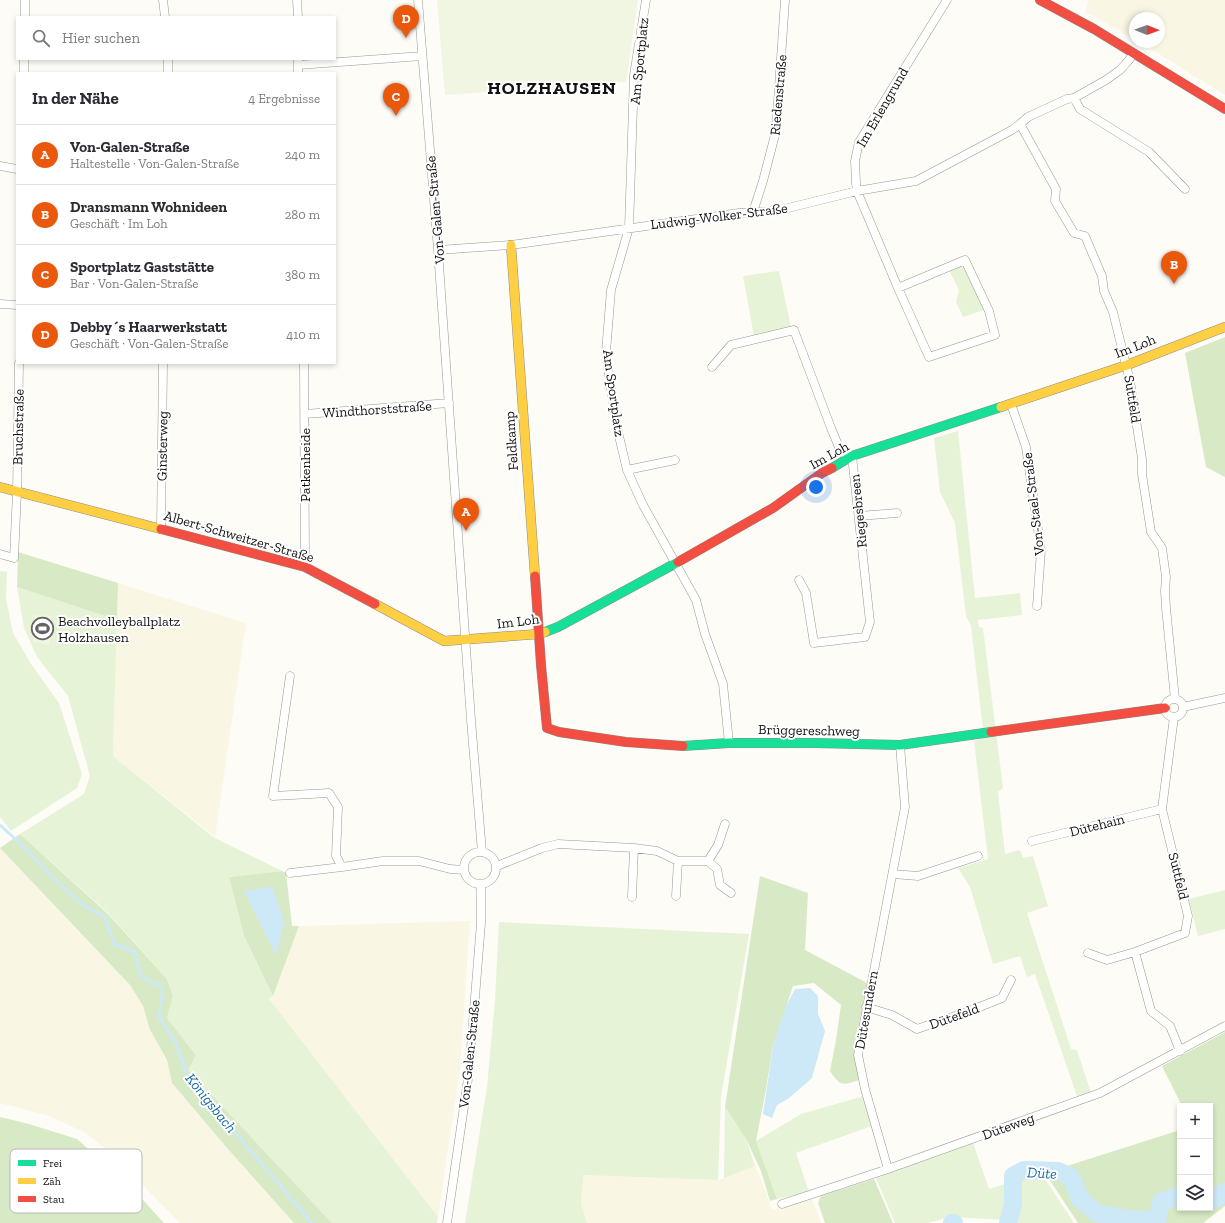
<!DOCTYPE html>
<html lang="de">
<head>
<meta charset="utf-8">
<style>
	:root { --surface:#fff; --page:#f2f2f3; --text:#2b2b33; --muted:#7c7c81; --line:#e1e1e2; --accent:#ea580c }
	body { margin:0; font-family:"Zilla Slab",serif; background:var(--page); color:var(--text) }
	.controls { position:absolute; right:12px; bottom:12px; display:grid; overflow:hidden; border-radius:0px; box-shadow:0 2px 6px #0003 }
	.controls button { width:36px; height:36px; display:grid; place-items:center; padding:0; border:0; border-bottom:1px solid var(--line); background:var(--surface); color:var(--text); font:20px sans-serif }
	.compass { position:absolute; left:1129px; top:12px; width:36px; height:36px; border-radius:50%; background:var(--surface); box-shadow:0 2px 6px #0003; rotate:91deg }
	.you { position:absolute; left:816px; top:487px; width:14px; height:14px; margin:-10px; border:3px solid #fff; border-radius:50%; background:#1a73e8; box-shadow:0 0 0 6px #1a73e833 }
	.badge { display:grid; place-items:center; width:26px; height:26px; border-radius:50%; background:var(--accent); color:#fff; font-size:13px; font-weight:700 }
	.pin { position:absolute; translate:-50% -33px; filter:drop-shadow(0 1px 2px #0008) }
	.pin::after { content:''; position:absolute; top:21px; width:14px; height:12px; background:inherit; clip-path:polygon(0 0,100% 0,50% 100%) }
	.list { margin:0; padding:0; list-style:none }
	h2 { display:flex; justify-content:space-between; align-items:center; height:52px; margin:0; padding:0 16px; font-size:17px }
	h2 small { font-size:13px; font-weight:400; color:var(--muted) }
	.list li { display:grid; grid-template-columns:26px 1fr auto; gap:12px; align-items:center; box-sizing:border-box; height:60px; padding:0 16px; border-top:1px solid var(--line) }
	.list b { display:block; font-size:15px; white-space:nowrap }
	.list p { margin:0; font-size:13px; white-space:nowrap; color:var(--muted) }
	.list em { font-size:13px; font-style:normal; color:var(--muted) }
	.icon { flex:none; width:22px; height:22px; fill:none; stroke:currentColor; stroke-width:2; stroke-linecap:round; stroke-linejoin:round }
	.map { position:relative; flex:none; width:1225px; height:1223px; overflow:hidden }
	.search { position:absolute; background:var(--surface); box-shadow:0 2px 6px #0003; left:16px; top:16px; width:320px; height:44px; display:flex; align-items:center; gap:10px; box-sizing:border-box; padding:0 14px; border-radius:0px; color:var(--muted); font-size:15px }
	.panel { position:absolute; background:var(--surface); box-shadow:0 2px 6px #0003; left:16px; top:72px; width:320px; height:292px; border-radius:0px }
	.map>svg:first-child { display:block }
	.farmland { fill:#f9f7e4 }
	.green { fill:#e7f3d7 }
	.forest { fill:#d8eac5 }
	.pitch { fill:#f0f6e1 }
	.water { fill:#cde8f7 }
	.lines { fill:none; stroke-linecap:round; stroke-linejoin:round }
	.stream { stroke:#cde8f7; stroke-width:3 }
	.river { stroke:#cde8f7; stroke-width:18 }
	.street-casing { stroke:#979795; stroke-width:9 }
	.fast-casing { stroke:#8e8d8b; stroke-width:10 }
	.slow-casing { stroke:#8e8d8b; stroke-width:10 }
	.jam-casing { stroke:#8e8d8b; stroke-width:10 }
	.street { stroke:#fffffe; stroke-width:8 }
	.fast { stroke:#16e098; stroke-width:9 }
	.slow { stroke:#ffcf43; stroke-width:9 }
	.jam { stroke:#f24e42; stroke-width:9 }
	.labels { text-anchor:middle; stroke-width:4; stroke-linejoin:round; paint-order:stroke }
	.street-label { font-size:14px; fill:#111; stroke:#fff }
	.poi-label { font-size:14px; fill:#111; stroke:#fff; text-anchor:start }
	.water-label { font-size:15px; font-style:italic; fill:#1768a6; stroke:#fff }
	.district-label { font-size:18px; font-weight:bold; letter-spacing:1px; fill:#111; stroke:#fff }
	.key { fill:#fff; stroke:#b8b8b8; stroke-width:1 }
	.key-label { font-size:11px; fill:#111 }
</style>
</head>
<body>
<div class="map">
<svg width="1225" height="1223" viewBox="0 0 1225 1223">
	<rect width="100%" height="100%" fill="#fdfcf7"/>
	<path class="farmland" d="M 1088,0 L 1225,0 L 1225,95 L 1140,42 L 1159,42 L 1159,18 L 1135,18 L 1135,39 L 1086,12 Z
		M 118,583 L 246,623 L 215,837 L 113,756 Z
		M 0,848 L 130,985 L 143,1006 L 150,1030 L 167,1060 L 172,1083 L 227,1148 L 294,1223 L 180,1223 L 112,1154 L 84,1132 L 49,1116 L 0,1103 Z
		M 470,921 L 460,1070 L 438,1217 L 268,999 L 273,996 L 299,926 Z
		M 755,1166 L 759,1174 L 772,1210 L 812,1199 L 821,1223 L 587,1223 L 581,1203 L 582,1175 L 718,1180 Z"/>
	<path class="green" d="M 964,264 L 984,310 L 963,317 L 956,302 L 959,290 L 949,270 Z
		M 779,271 L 791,327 L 754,336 L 743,276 Z
		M 958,431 L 975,598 L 1020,593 L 1022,615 L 978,620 L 979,627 L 983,628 L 1003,788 L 998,792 L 1005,854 L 1020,850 L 1023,858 L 1033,856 L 1048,906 L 1027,913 L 1071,1049 L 1077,1050 L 1091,1093 L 1078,1099 L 1035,974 L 1027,977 L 1020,956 L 993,964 L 970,887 L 958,868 L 988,859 L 974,741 L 984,738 L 971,626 L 966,616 L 955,523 L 940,492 L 934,438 Z
		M 0,571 L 7,572 L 6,599 L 13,633 L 31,664 L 59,703 L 82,774 L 77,788 L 11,831 L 0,817 Z
		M 17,587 L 117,620 L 113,756 L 213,837 L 282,871 L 229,877 L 244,936 L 273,996 L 269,999 L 438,1217 L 437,1223 L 332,1223 L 187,1070 L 196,1055 L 167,1018 L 173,996 L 167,979 L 108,913 L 20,834 L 84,794 L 90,776 L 68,696 L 37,657 L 24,628 Z
		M 1225,890 L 1225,929 L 1198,936 L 1189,899 Z
		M 499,922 L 749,934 L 721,1097 L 718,1180 L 583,1175 L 581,1203 L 587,1223 L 465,1223 L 487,1087 L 495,1000 Z
		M 864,1096 L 872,1126 L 796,1153 L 809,1192 L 777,1199 L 756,1141 L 801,1114 Z
		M 725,1107 L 746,1139 L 755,1166 L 724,1178 Z
		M 973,1143 L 989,1189 L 1008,1183 L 1008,1206 L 1004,1220 L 951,1217 L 927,1223 L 895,1223 L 876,1178 Z
		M 1041,1173 L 1074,1223 L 1013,1223 L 1019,1205 L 1018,1180 Z"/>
	<path class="forest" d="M 1225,337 L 1225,477 L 1206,467 L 1185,353 Z
		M 18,552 L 118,583 L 117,620 L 17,587 Z
		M 20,834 L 108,914 L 167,979 L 173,996 L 167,1018 L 196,1055 L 188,1070 L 332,1223 L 294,1223 L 227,1148 L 172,1083 L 167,1060 L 150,1030 L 143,1006 L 130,985 L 0,848 Z
		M 282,871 L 286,873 L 292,926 L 299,926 L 273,996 L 244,936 L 229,877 Z
		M 760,876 L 808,893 L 805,950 L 867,983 L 854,1050 L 859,1080 C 842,1086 840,1086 830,1071 L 836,1040 L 841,1005 L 814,983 L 793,986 L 773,1046 L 766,1089 L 756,1141 L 777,1199 L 770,1201 L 761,1171 L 746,1139 L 725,1107 Z
		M 1225,1032 L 1225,1206 L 1203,1223 L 1078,1223 L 1045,1173 L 1180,1130 L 1180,1208 L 1210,1208 L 1210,1106 L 1182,1106 L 1162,1066 Z
		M 0,1117 L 29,1124 L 77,1139 L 133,1189 L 164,1223 L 0,1223 Z
		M 874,1179 L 893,1223 L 825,1223 L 818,1203 L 821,1196 Z"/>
	<path class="pitch" d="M 437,0 L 638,0 L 626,82 L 445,95 Z
		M 35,615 L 51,616 L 49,645 L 33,642 Z"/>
	<path class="water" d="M 272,887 L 284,921 L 276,955 L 244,891 Z
		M 810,988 L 818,996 L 818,1014 L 825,1031 L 812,1078 L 789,1098 L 777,1105 L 772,1118 L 763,1114 L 773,1046 L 785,1008 L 795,989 Z"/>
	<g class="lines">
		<path class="stream" d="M 0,825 L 22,845 L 53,878 L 84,906 L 105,917 L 114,944 L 135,952 L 141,976 L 163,988 L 159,1017 L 176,1043 L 187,1076 L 312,1223"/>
		<path class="river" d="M 1210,1201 L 1219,1197 L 1225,1191
			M 952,1223 L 954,1223
			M 1008,1223 L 1013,1205 L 1013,1176 L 1024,1170 L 1058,1171 L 1071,1177 L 1080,1199 L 1097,1213 L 1128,1219 L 1157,1220 L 1161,1202 L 1175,1197 L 1180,1199"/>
		<defs>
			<path id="street" d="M 163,0 L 165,17
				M 297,0 L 298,17
				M 418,0 L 438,250 L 471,720 L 482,852
				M 646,0 L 634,75 L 629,228 L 611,290 L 606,352 L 610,382 L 618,432 L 627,470 L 643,505 L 696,600 L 705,634 L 723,684 L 729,743
				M 25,17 L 25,0
				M 168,59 L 168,73
				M 298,59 L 298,73
				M 298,65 L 422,56
				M 24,73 L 24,59
				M 1074,98 L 1080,109 L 1149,152 L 1185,189
				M 1020,124 L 1056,189 L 1055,201 L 1074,233 L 1085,236 L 1102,276 L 1104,291 L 1113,312 L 1130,381 L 1142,459 L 1142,474 L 1151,532 L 1162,548 L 1166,577 L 1165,591 L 1166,608 L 1175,699
				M 0,166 L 17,169
				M 753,212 L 763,181 L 776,131 L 785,0
				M 438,250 L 511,245 L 739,213 L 776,211 L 857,191 L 916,181 L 1012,130 L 1020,124 L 1028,117 L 1067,99 L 1074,98 L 1106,80 L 1120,70 L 1129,60 L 1133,54
				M 898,288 L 929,357 L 995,335 L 989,311 L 965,260 L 898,288 L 857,191 L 856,183 L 855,161 L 859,142 L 947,0
				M 0,304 L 17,305
				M 304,363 L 305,567
				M 712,367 L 731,345 L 794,330 L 831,428 L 841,452 L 852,456 L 870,622 L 865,637 L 814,643 L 806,593 L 799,580
				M 1011,404 L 1026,447 L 1041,550 L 1037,606
				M 305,414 L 449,403
				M 627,470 L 675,460
				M 859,516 L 897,513
				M 161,529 L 163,363
				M 0,554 L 14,558 L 17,492 L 19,363
				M 290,676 L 273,796 L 329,793 L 338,807 L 336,856 L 342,867 L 383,861 L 419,861 L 450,869 L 464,870
				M1165 708a9 9 0 1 1 18 0a9 9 0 1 1-18 0Z
				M 1183,707 L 1225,698
				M 1032,841 L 1162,809
				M464 868a16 16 0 1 1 32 0a16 16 0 1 1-32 0Z
				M 708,861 L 717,869 L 720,885 L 731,893
				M 497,866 L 542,848 L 558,844 L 634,848 L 657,851 L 678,861 L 708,861 L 718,845 L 725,824
				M 290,873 L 342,867
				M 893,874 L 918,876 L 978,856
				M 676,896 L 678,861
				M 632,897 L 634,848
				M 1135,952 L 1151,1011 L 1170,1026 L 1180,1051
				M 1088,953 L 1107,960 L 1135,952 L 1185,933 L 1188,916 L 1162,809 L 1174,717
				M 866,1007 L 892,1015 L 917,1029 L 967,1012 L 1002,998 L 1011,980
				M 888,1169 L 865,1089 L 858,1055 L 905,807 L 900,745
				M 782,1204 L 888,1169 L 1100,1093 L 1225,1026
				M 447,1223 L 469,1072 L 481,923 L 481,884"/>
			<path id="fast" d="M 832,468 L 852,456 L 1001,407
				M 545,632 L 558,627 L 678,562
				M 683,746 L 729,743 L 814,743 L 900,745 L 991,732"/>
			<path id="slow" d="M 511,245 L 535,576
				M 1001,407 L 1127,365 L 1225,327
				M 0,487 L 161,529
				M 375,604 L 444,641 L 539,634 L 545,632"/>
			<path id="jam" d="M 1040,0 L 1094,29 L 1225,109
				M 161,529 L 305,567 L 375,604
				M 678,562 L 773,508 L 822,473 L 832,468
				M 535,576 L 541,665 L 547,728 L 559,732 L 626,742 L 683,746
				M 991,732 L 1165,708"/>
		</defs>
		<use href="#street" class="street-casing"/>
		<use href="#fast" class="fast-casing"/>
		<use href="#slow" class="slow-casing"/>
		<use href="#jam" class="jam-casing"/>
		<use href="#street" class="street"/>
		<use href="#fast" class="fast"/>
		<use href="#slow" class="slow"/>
		<use href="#jam" class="jam"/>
	</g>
	<defs>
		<symbol id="stadium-ring" viewBox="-11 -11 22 22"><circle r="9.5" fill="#fff" stroke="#646362" stroke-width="1.5"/><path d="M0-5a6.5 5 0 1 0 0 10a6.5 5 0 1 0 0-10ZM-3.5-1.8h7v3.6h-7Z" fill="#646362"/></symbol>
	</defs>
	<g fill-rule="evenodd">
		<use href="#stadium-ring" x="30" y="616" width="25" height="25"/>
	</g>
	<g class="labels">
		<g class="street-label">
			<text transform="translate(639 61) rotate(-84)" y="5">Am Sportplatz</text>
			<text transform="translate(778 95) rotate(-85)" y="5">Riedenstraße</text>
			<text transform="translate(882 107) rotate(-60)" y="5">Im Erlengrund</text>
			<text transform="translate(435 210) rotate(-95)" y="5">Von-Galen-Straße</text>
			<text transform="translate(719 216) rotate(-7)" y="5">Ludwig-Wolker-Straße</text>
			<text transform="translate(1135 346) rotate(-21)" y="5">Im Loh</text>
			<text transform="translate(614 393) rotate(82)" y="5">Am Sportplatz</text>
			<text transform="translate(1133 399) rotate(81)" y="5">Suttfeld</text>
			<text transform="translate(377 409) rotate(-4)" y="5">Windthorststraße</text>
			<text transform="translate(18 427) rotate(-89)" y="5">Bruchstraße</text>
			<text transform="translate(511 441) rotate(-94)" y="5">Feldkamp</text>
			<text transform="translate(162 446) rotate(-89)" y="5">Ginsterweg</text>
			<text transform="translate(829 455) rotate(-29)" y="5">Im Loh</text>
			<text transform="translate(305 465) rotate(-90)" y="5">Patkenheide</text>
			<text transform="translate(1033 504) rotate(-97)" y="5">Von-Stael-Straße</text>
			<text transform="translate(858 511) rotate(-96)" y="5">Riegesbreen</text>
			<text transform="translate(239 536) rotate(16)" y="5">Albert-Schweitzer-Straße</text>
			<text transform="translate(518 621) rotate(-7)" y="5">Im Loh</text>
			<text transform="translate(809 730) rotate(1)" y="5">Brüggereschweg</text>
			<text transform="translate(1097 825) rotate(-14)" y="5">Dütehain</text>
			<text transform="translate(1179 876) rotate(76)" y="5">Suttfeld</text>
			<text transform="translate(866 1010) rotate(-80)" y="5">Dütesundern</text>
			<text transform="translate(954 1016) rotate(-20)" y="5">Dütefeld</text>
			<text transform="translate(469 1054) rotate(-84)" y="5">Von-Galen-Straße</text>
			<text transform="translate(1008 1126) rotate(-20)" y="5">Düteweg</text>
		</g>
		<g class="poi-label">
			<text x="58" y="626">Beachvolleyballplatz<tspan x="58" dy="16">Holzhausen</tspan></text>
		</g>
		<g class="water-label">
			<text transform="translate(211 1103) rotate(51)" y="5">Königsbach</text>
			<text transform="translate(1042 1173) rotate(3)" y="5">Düte</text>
		</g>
		<g class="district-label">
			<text x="552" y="94">HOLZHAUSEN</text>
		</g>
	</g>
	<rect x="10" y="1149" width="132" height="64" rx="6" class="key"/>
	<rect x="18" y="1160" width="18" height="6" fill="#16e098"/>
	<rect x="18" y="1178" width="18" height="6" fill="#ffcf43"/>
	<rect x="18" y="1196" width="18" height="6" fill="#f24e42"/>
	<g class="key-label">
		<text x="43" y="1167">Frei</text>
		<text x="43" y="1185">Zäh</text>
		<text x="43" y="1203">Stau</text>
	</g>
</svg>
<div class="controls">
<button>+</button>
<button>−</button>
<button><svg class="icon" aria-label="layers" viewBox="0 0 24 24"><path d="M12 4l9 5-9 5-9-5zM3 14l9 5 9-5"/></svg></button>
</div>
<svg class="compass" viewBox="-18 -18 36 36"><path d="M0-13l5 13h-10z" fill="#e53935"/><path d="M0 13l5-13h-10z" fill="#7c7c81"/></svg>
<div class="you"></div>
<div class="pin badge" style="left:466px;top:531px">A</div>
<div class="pin badge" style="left:1174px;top:284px">B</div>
<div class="pin badge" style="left:396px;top:116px">C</div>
<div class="pin badge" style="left:406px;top:38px">D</div>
<div class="search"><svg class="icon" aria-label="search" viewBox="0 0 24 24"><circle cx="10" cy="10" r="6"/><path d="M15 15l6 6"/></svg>Hier suchen</div>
<section class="panel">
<h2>In der Nähe<small>4 Ergebnisse</small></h2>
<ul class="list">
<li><span class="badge">A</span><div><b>Von-Galen-Straße</b><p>Haltestelle · Von-Galen-Straße</p></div><em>240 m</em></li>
<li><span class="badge">B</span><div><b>Dransmann Wohnideen</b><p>Geschäft · Im Loh</p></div><em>280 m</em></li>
<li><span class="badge">C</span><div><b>Sportplatz Gaststätte</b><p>Bar · Von-Galen-Straße</p></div><em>380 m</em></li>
<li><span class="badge">D</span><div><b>Debby´s Haarwerkstatt</b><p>Geschäft · Von-Galen-Straße</p></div><em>410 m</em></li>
</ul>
</section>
</div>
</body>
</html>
